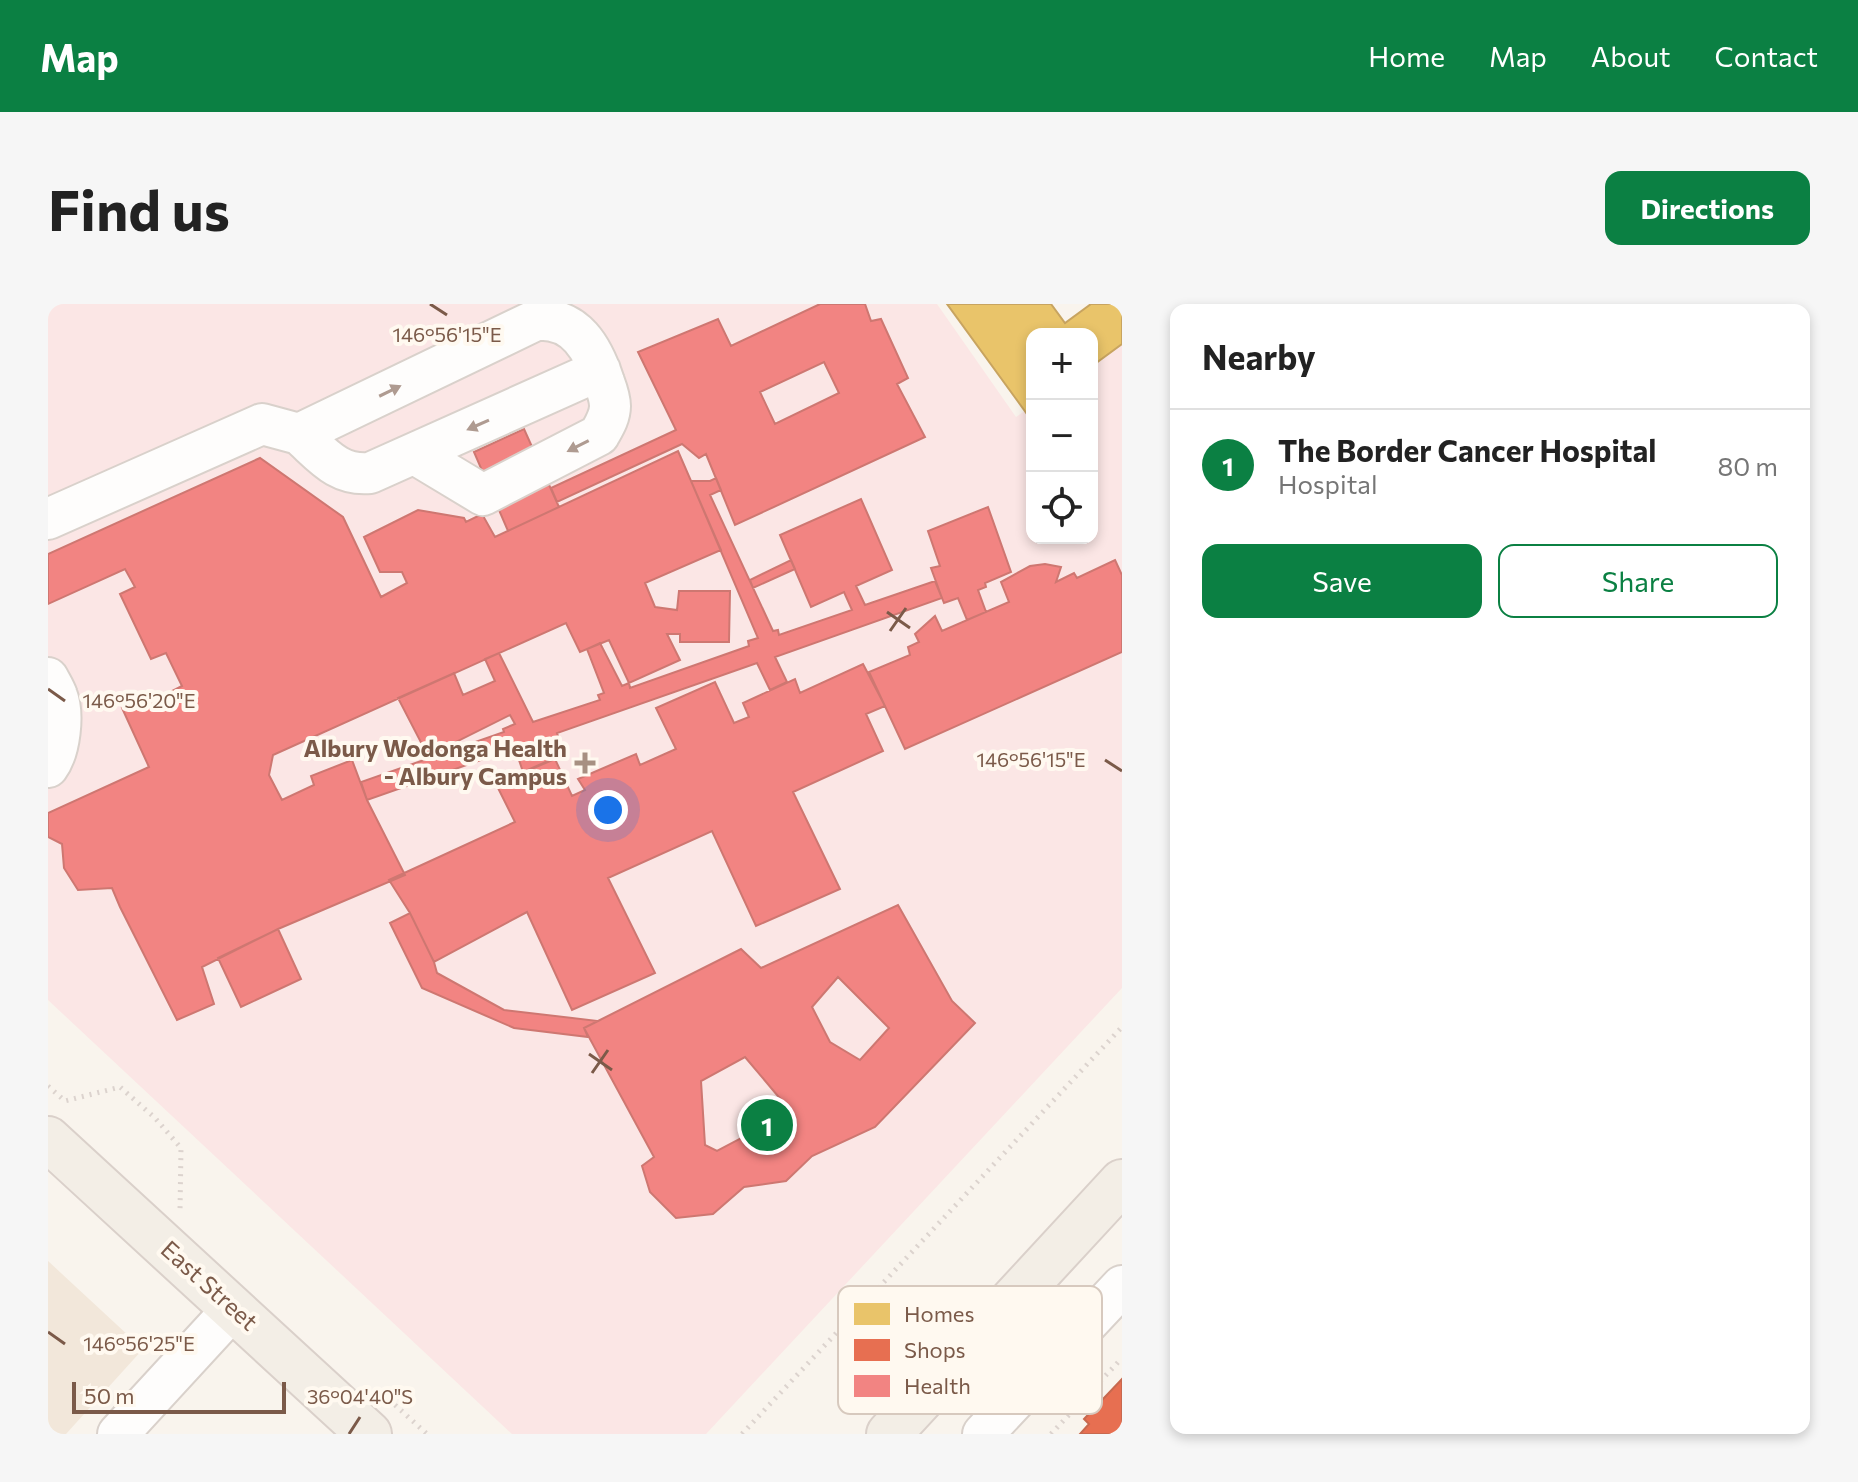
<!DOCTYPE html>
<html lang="en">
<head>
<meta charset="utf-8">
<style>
	:root { --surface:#fff; --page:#f6f6f6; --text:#222; --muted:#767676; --line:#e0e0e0; --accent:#0b8043 }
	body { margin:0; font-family:Commissioner,sans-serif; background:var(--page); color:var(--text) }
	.controls { position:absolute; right:24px; top:24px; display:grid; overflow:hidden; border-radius:16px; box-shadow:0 4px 12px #0003 }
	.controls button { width:72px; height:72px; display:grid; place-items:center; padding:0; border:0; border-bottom:2px solid var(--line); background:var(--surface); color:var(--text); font:40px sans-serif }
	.scale { position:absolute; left:24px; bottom:20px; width:214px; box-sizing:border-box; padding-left:8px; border:4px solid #7b5a49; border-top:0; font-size:22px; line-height:28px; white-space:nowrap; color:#7b5a49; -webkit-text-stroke:6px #fff9f0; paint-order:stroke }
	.you { position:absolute; left:560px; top:506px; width:28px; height:28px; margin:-20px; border:6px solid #fff; border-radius:50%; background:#1a73e8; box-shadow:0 0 0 12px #1a73e833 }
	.badge { display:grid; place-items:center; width:52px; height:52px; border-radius:50%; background:var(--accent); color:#fff; font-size:26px; font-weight:700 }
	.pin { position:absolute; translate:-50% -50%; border:4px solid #fff; box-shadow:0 2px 8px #0006 }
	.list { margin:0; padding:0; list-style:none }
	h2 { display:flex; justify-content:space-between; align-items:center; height:104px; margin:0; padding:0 32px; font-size:34px }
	h2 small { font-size:26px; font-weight:400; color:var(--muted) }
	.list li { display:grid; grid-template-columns:52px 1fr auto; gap:24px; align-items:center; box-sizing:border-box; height:112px; padding:0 32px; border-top:2px solid var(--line) }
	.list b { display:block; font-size:30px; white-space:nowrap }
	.list p { margin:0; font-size:26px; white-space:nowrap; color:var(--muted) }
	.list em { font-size:26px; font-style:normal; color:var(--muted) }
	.actions { display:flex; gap:16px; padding:24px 32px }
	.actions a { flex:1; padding:18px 0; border:2px solid var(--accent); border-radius:16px; text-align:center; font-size:28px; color:var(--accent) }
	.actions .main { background:var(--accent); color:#fff }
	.icon { flex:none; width:44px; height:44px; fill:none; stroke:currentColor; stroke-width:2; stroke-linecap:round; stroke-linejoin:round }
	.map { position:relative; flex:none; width:1074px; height:1130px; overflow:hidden; border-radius:16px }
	header { display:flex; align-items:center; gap:48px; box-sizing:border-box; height:112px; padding:0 40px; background:var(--accent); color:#fff }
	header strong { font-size:38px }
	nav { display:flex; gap:44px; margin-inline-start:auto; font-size:28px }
	.intro { display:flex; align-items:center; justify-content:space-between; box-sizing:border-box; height:192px; padding:0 48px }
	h1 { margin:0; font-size:56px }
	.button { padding:20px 36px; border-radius:16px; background:var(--accent); color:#fff; font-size:28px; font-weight:700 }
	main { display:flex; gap:48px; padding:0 48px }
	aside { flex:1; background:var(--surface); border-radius:16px; box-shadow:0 4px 12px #0003 }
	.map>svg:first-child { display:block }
	.residential { fill:#f2e7da }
	.medical { fill:#fbe6e5 }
	.homes { fill:#e9c46a; stroke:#c8a460; stroke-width:2 }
	.shops { fill:#e76f51; stroke:#c7694f; stroke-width:2 }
	.health { fill:#f28482; stroke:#ce7771; stroke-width:2; fill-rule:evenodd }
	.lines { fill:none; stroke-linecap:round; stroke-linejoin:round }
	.minor-casing { stroke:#d9d1cb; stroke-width:44 }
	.major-casing { stroke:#dad0ca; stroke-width:48 }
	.path { stroke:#dcd3ce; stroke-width:5; stroke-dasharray:2 6; stroke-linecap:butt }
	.minor { stroke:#fefdfc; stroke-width:40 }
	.major { stroke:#f3eee6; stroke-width:44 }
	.oneway { fill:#af9b91 }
	.ticks { fill:none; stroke:#7b5a49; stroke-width:3 }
	.poi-dot { fill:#a79082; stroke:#fff9f0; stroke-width:3 }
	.labels { text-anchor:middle; stroke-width:8; stroke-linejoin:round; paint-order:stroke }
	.poi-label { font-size:24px; font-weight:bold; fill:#7b5a49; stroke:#fff9f0; text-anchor:end }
	.street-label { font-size:24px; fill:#7b5a49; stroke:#fff9f0 }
	.key { fill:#fff9f0; stroke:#d7c9be; stroke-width:2 }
	.key-label { font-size:22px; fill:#7b5a49 }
	.ticks-label { font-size:20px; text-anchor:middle; fill:#7b5a49; stroke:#fff9f0; stroke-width:8; stroke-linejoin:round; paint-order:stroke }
</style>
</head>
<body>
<header>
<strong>Map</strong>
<nav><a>Home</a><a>Map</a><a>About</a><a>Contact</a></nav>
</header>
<div class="intro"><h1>Find us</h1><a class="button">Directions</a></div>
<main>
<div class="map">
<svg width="1074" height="1130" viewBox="0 0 1074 1130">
	<rect width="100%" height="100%" fill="#f9f4ed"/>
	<path class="residential" d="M 0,957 L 95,1045 L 18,1130 L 0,1130 Z"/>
	<path class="medical" d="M 0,0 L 889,0 L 968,113 L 984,102 L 984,234 L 1044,234 L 1044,61 L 1074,40 L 1074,684 L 658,1130 L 464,1130 L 0,696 Z"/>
	<path class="homes" d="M 899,0 L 1003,0 L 1017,19 L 1043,0 L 1074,0 L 1074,40 L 1044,62 L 1044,30 L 984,30 L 984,106 L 979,110 Z"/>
	<path class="shops" d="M 1074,1075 L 1074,1130 L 1032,1130 L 1041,1120 L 1036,1115 Z"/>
	<path class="health" d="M 772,0 L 817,0 L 823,17 L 833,15 L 860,74 L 849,80 L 877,133 L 687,221 L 658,150 L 651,154 L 634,140 L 509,198 L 503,184 L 628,126 L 590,48 L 670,15 L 683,42 ZM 776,58 L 791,89 L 727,120 L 712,88 Z
		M 476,125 L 511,203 L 460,227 L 426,148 Z
		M 630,147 L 673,246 L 597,279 L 607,303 L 629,306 L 631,287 L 682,287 L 681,338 L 632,338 L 632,330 L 619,330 L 632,356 L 581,379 L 561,336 L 532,348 L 518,319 L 225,451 L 221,471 L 234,496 L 266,481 L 263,472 L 304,456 L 319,496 L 357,571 L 230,625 L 154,663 L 166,700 L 129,716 L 72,603 L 64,584 L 30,586 L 16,564 L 14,540 L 0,533 L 0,509 L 101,463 L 74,404 L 94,395 L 97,401 L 134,382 L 118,349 L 103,355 L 72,290 L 87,283 L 77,265 L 0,300 L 0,250 L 212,154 L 295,213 L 333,293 L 359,279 L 354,268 L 332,268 L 316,233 L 370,206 L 416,214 L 418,218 L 434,210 L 447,233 Z
		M 668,174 L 673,186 L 662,191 L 725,327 L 730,326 L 731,331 L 804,306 L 796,288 L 763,303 L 732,231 L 813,195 L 844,266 L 808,282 L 817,301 L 887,277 L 894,294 L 727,353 L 739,378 L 722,386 L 709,359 L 509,429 L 516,450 L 475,468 L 467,444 L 319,496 L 313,478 L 456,428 L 455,425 L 467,420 L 462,411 L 380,452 L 350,394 L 406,369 L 415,391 L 447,377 L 437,355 L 451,349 L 485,418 L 552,396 L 550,391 L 556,389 L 539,345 L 552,339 L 574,382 L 581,379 L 582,384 L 701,342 L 700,337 L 710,334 L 643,177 L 662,177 Z
		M 940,203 L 963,268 L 937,279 L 938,283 L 930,286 L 938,308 L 919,316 L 910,294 L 896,299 L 894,294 L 883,264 L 892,262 L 880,227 Z
		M 743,256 L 747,265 L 705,284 L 702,276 Z
		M 1067,256 L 1074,271 L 1074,348 L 857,445 L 821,368 L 862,351 L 860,343 L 871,338 L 867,330 L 887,312 L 894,327 L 961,298 L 953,278 L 982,262 L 997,260 L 1013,263 L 1008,278 L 1026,269 L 1029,274 Z
		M 815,360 L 837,402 L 818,410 L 835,447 L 745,488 L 792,585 L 708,622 L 664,527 L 560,574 L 607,669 L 524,706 L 479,608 L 386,658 L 362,609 L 341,576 L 467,518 L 448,480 L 507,455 L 524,492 L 537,486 L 530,475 L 588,450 L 592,461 L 628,445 L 608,404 L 667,378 L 686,419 L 701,413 L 695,399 L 747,375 L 752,389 Z
		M 850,601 L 904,697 L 927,719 L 827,823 L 764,852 L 738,877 L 696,883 L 665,910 L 628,914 L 602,888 L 594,862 L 606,853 L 536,724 L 693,645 L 713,664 ZM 790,673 L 841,724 L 812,756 L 782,738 L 764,703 ZM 697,753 L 740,804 L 724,818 L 669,847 L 657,841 L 653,777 Z
		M 362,609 L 386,658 L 389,669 L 456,706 L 550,717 L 536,724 L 540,733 L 466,724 L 374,684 L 342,619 Z
		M 230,625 L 253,675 L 193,703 L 170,654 Z"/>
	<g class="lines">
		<defs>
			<path id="minor" d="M 251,130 C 274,150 289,172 322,169 L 552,66
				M 0,215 L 214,120 L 251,130 L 488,16 C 528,13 545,45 556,78 C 559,86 562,94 562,102 C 562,113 556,122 551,131 L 435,191 L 367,150
				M 0,374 C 3,380 7,386 9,392 C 16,410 12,447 0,463
				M 70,1130 L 185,1005
				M 935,1130 L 1074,982"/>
			<path id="major" d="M 0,835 L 321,1130
				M 841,1130 L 1074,878"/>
		</defs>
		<use href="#minor" class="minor-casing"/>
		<use href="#major" class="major-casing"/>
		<path class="path" d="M 0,782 L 17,797 L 72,783 L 107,814 L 133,844 L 132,907
			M 347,1101 L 379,1130
			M 694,1130 L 1074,723
			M 1003,1130 L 1074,1054"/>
		<use href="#minor" class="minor"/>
		<use href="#major" class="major"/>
	</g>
	<defs><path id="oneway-solid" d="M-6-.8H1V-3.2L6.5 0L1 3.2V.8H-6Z" transform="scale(2)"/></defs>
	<g class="oneway">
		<use href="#oneway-solid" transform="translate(342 87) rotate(-26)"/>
		<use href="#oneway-solid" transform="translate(430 121) rotate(156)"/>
		<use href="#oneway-solid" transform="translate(530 142) rotate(153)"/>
	</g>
	<path class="ticks" d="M 382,0 L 399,11M 839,308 L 862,324M 842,327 L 858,304M 0,385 L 17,397M 1057,456 L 1074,467M 541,750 L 564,766M 544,769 L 560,746M 0,1028 L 17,1040M 301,1130 L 312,1113"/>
	<path class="poi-dot" d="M533 447h8v8h8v8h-8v8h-8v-8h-8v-8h8z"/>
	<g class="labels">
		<g class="poi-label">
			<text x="519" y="453">Albury Wodonga Health<tspan x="519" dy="28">- Albury Campus</tspan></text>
		</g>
		<g class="street-label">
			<text transform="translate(161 982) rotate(42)" y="8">East Street</text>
		</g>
	</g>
	<rect x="790" y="982" width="264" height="128" rx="12" class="key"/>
	<rect x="806" y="999" width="36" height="22" fill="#e9c46a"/>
	<rect x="806" y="1035" width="36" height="22" fill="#e76f51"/>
	<rect x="806" y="1071" width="36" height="22" fill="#f28482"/>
	<g class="key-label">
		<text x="856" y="1018">Homes</text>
		<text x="856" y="1054">Shops</text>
		<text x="856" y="1090">Health</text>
	</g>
	<g class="ticks-label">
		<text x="399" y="38">146°56'15"E</text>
		<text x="91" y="404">146°56'20"E</text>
		<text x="983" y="463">146°56'15"E</text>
		<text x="91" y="1047">146°56'25"E</text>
		<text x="312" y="1100">36°04'40"S</text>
	</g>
</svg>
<div class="controls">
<button>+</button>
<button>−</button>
<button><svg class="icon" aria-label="locate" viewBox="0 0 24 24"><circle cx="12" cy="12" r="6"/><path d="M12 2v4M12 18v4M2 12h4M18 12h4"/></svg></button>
</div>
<div class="scale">50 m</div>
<div class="you"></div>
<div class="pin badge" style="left:719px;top:821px">1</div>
</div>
<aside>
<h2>Nearby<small></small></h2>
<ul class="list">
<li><span class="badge">1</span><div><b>The Border Cancer Hospital</b><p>Hospital</p></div><em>80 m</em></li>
</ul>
<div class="actions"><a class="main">Save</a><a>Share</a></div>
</aside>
</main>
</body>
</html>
